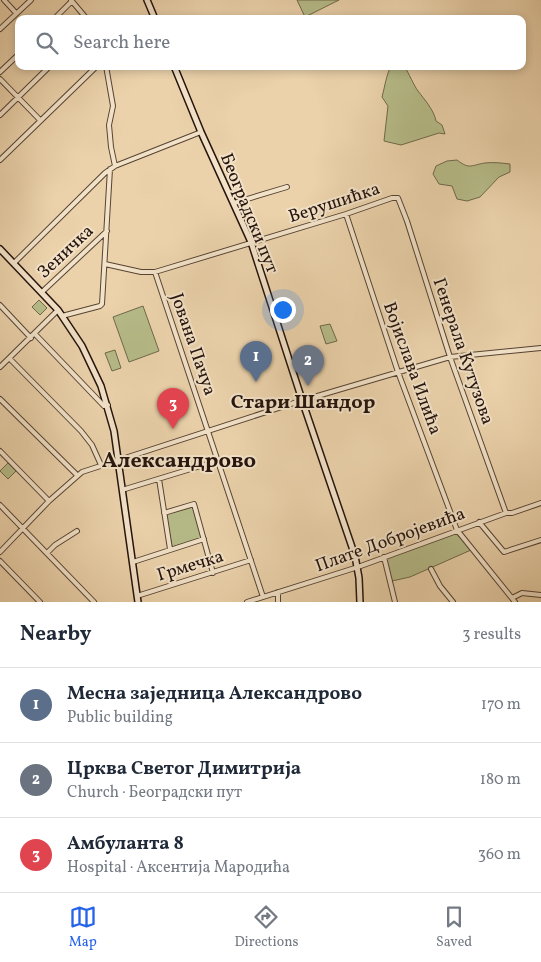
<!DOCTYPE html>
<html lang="en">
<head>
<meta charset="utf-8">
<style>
	:root { --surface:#fff; --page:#f2f2f3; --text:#1f2937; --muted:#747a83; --line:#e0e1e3; --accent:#2563eb }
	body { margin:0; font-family:Vollkorn,serif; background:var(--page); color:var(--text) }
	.you { position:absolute; left:282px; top:309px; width:18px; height:18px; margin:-12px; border:4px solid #fff; border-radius:50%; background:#1a73e8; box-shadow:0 0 0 8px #1a73e833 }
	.badge { display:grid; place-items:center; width:32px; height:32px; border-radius:50%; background:var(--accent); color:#fff; font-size:16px; font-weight:700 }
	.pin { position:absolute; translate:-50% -41px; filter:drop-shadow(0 1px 2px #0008) }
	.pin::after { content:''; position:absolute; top:26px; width:18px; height:15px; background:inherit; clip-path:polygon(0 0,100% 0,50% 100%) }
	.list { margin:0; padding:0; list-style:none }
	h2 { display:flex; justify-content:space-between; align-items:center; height:65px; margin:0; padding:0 20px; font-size:21px }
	h2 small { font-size:16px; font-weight:400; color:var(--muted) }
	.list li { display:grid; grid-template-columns:32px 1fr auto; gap:15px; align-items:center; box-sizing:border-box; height:75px; padding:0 20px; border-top:1px solid var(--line) }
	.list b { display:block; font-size:19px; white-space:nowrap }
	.list p { margin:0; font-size:16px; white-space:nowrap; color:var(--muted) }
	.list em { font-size:16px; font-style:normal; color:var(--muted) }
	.icon { flex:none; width:28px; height:28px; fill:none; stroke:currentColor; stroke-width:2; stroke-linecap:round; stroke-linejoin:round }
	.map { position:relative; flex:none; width:541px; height:602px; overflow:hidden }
	.search { position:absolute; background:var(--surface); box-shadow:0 2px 8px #0003; left:15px; right:15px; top:15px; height:55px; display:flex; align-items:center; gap:12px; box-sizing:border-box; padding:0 18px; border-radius:10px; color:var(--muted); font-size:19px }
	.sheet { height:290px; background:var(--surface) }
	nav { display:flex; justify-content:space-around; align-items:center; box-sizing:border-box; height:70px; border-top:1px solid var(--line); background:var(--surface); font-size:14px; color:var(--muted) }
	nav a { display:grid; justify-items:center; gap:2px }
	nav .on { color:var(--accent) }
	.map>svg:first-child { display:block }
	.green { fill:#b6bc89; stroke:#6e684b }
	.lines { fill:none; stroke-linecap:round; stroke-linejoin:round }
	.street-casing { stroke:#564334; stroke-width:6 }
	.secondary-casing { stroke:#25130d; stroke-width:8 }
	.street { stroke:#f2e2c8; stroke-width:4 }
	.secondary { stroke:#f2e2c8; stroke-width:5 }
	.labels { text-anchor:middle; stroke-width:4; stroke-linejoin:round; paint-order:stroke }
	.street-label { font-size:18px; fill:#25130d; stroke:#f2e2c8 }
	.quarter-label { font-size:20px; font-weight:bold; fill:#25130d; stroke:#f2e2c8 }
	.district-label { font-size:22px; font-weight:bold; fill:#25130d; stroke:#f2e2c8 }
</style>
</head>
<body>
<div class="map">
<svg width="541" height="602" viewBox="0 0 541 602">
	<rect width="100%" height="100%" fill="#ebd2ab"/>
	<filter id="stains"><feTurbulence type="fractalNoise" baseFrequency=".004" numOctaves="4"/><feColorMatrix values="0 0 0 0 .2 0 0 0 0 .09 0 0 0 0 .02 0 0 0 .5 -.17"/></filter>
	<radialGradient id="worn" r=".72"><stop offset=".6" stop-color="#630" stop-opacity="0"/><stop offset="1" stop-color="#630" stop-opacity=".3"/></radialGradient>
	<path class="green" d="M 297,0 L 339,0 L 305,17 Z
		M 391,66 L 404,66 C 409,73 414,86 418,91 C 424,99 434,110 436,121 L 442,125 L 445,134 L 439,133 L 401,145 L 384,141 L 388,106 L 382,97 C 385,86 386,76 391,66 Z
		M 457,160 C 470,170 471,165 485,163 C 493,162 502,163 510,164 L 510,172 L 499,177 L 480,197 L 467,201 L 457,199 L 452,186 L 439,184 L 433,174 L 436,166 L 447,161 Z
		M 39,300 L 47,308 L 40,315 L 32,307 Z
		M 143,306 L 159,351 L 129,362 L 113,317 Z
		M 330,324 L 337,341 L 326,344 L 320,326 Z
		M 115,350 L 121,368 L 112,371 L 105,353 Z
		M 320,396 L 323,406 L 312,410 L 309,399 Z
		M 8,463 L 16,471 L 8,479 L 0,471 Z
		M 193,507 L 202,538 L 172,547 L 166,514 Z
		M 455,532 L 471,550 L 410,577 L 392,581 L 386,558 Z"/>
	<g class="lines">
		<defs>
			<path id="street" d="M 4,0 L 16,13
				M 71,0 L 87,19
				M 54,19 L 72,1
				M 0,29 L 31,0
				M 106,66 L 113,106 L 109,125 L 111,147 L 115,166
				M 0,72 L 19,54
				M 0,79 L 40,120
				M 0,115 L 50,66
				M 0,160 L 97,66
				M 234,203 L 287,187
				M 346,214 L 398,372 L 457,530 L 515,602
				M 14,263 L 105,173 L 115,166 L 201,132
				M 105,264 L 141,272 L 155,272 L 346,214 L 392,198 L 398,198 L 407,221 L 450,357 L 506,513
				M 155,272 L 263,597
				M 42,292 L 107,231
				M 0,305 L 31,338
				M 62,316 L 100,306 L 102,304 L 110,169
				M 35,334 L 104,406 L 108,405
				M 10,359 L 81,431 L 92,445 L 101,465
				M 0,367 L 58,310
				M 0,399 L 77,475
				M 0,451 L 49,501
				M 159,479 L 170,549
				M 122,490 L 217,461
				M 0,505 L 94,602
				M 164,513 L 194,504 L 213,573
				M 479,522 L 504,552 L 541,540
				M 0,552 L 49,501 L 82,472 L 297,402 L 450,357 L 541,348
				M 47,553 L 55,545 L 77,531
				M 384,557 L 395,602
				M 0,561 L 40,602
				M 133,562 L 204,539
				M 431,569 L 440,586 L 453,602
				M 278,592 L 278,602
				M 137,596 L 251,560
				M 512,598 L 522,593 L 541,595
				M 247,602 L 358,567 L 506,513 L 512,513 L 541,503"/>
			<path id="secondary" d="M 147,0 L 155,19
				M 174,66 L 201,132 L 251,242 L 304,406 L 355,556 L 359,578 L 360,602
				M 0,249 L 58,310 L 82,346 L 101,386 L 114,431 L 138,602"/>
		</defs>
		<use href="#street" class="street-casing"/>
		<use href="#secondary" class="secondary-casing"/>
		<use href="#street" class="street"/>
		<use href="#secondary" class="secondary"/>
	</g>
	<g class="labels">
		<g class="street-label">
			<text transform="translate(334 202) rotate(-18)" y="6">Верушићка</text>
			<text transform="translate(250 213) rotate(68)" y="6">Београдски пут</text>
			<text transform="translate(65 251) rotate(-43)" y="6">Зеничка</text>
			<text transform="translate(194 344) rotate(71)" y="6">Јована Пачуа</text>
			<text transform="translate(464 351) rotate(71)" y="6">Генерала Кутузова</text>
			<text transform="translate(413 368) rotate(70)" y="6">Војислава Илића</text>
			<text transform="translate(390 539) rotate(-20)" y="6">Плате Добројевића</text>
			<text transform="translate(190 565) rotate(-17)" y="6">Грмечка</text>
		</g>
		<g class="quarter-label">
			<text x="303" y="408">Стари Шандор</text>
		</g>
		<g class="district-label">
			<text x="179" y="467">Александрово</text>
		</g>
	</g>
	<rect width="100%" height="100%" filter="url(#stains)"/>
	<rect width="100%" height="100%" fill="url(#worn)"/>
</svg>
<div class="you"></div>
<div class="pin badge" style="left:256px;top:382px;background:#5c6f8a">1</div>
<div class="pin badge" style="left:308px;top:386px;background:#6b7280">2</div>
<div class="pin badge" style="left:173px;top:429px;background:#e0444e">3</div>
<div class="search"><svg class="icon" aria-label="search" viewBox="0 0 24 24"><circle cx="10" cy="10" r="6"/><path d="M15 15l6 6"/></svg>Search here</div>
</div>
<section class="sheet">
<h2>Nearby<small>3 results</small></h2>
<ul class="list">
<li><span class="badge" style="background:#5c6f8a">1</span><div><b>Месна заједница Александрово</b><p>Public building</p></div><em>170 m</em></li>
<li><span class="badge" style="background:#6b7280">2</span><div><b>Црква Светог Димитрија</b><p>Church · Београдски пут</p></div><em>180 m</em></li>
<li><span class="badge" style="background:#e0444e">3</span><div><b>Амбуланта 8</b><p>Hospital · Аксентија Мародића</p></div><em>360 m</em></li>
</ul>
</section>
<nav>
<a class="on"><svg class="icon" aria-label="map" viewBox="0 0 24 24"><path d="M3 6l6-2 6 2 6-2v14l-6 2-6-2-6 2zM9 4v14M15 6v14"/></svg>Map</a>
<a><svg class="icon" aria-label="directions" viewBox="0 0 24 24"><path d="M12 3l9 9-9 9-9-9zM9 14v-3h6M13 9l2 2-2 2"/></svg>Directions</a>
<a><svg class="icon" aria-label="saved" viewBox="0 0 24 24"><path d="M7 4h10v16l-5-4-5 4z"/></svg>Saved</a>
</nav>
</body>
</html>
